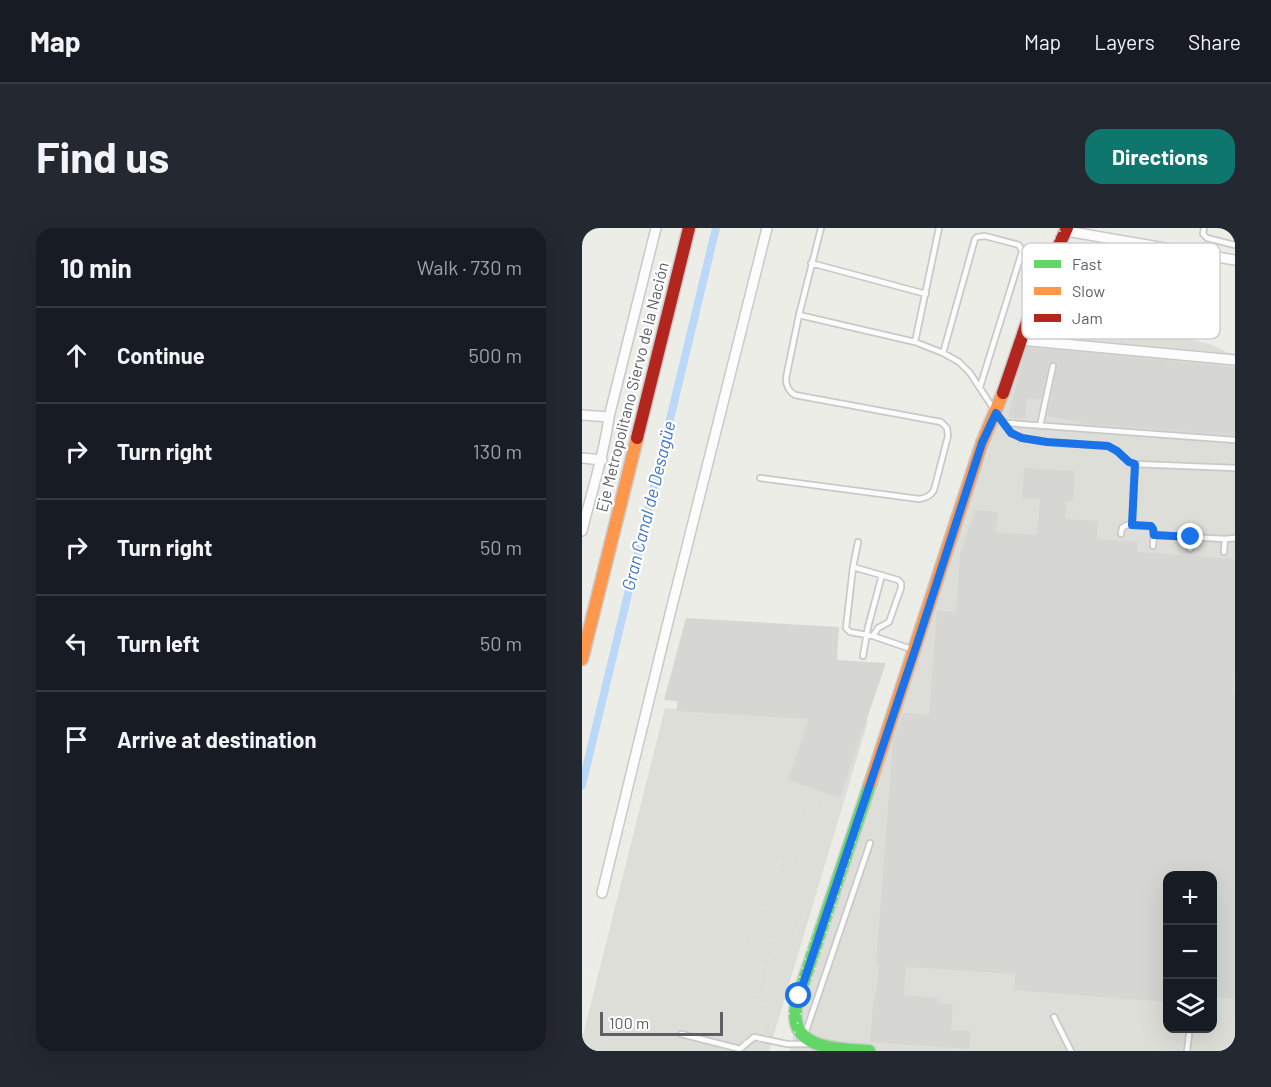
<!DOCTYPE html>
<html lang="en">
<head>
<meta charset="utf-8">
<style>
	:root { --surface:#171b24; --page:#242831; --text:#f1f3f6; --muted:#9ea1a6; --line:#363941; --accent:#0f766e }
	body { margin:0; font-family:Barlow,sans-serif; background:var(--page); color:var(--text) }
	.controls { position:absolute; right:18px; bottom:18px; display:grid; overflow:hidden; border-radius:12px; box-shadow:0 6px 24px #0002 }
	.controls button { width:54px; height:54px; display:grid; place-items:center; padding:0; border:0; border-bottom:2px solid var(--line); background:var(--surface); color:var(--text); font:30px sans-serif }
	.scale { position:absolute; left:18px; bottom:15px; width:123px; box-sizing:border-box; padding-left:6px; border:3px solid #5c6066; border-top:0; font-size:16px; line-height:21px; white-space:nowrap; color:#5c6066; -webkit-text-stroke:4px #fff; paint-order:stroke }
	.stop { position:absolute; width:18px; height:18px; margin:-14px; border:4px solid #1a73e8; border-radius:50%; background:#fff }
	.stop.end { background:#1a73e8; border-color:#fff; box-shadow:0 2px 6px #0008 }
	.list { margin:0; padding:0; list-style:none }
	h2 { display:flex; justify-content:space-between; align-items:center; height:78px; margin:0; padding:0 24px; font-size:26px }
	h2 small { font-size:20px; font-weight:400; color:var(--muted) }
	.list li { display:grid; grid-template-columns:39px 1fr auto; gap:18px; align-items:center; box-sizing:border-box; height:96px; padding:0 24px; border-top:2px solid var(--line) }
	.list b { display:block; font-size:22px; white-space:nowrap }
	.list em { font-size:20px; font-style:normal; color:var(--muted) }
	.icon { flex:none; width:33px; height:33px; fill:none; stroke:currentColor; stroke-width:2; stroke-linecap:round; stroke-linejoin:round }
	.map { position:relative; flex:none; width:653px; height:823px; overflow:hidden; border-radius:18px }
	header { display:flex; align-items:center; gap:36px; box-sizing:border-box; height:84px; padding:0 30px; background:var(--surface); border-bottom:2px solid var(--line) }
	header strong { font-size:28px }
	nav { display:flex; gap:33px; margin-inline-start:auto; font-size:21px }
	.intro { display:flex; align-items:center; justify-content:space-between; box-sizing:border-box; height:144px; padding:0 36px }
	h1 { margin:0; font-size:42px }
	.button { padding:15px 27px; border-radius:18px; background:var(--accent); color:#fff; font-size:21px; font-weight:700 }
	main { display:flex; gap:36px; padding:0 36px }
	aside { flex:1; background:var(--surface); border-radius:18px; box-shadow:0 6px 24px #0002 }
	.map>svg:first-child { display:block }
	.industrial { fill:#deded9; fill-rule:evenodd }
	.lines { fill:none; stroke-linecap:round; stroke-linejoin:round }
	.canal { stroke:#bbd8f8; stroke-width:8 }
	.building { fill:#d6d6d3 }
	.lane-casing { stroke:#c9cac8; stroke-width:8 }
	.street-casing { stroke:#c9cac8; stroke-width:12 }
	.fast-casing { stroke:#c9cac9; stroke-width:15 }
	.slow-casing { stroke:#c9cac9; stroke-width:15 }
	.jam-casing { stroke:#c9cac9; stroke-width:15 }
	.lane { stroke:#fcfcfc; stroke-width:4.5 }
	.street { stroke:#fcfcfc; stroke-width:9 }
	.fast { stroke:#63d668; stroke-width:12 }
	.slow { stroke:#ff974d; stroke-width:12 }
	.jam { stroke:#b3261e; stroke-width:12 }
	.rail { stroke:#e4e4e3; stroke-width:2; stroke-dasharray:1.5 8; stroke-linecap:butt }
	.route { stroke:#1a73e8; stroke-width:8 }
	.labels { text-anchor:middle; stroke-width:4.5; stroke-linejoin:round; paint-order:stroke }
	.street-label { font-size:16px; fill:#5c6066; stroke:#fff }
	.water-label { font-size:18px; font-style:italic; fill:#4276c8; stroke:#fff }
	.key { fill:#fff; stroke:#cecfd1; stroke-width:1.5 }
	.key-label { font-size:16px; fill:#5c6066 }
</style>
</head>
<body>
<header>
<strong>Map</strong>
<nav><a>Map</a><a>Layers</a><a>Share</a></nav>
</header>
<div class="intro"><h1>Find us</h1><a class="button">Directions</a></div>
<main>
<aside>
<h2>10 min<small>Walk · 730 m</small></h2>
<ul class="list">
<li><svg class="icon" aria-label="ahead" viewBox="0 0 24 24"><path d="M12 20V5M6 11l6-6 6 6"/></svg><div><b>Continue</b></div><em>500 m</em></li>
<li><svg class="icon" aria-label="right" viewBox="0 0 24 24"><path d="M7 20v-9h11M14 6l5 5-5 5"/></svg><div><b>Turn right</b></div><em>130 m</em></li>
<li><svg class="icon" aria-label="right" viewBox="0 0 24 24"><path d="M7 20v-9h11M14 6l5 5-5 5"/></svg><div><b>Turn right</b></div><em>50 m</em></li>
<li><svg class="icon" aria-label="left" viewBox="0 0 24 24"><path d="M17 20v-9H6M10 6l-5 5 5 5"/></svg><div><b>Turn left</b></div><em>50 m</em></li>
<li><svg class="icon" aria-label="arrive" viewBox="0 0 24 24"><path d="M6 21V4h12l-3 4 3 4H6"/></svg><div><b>Arrive at destination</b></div></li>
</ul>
</aside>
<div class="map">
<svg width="653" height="823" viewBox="0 0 653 823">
	<rect width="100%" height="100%" fill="#edede8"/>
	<path class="industrial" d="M 462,70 L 630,117 L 653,128 L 653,823 L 208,823 L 217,784 L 274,582 ZM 586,648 L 630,648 L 630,800 L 586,800 Z
		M 83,480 L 286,493 L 187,823 L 0,823 L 0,811 Z"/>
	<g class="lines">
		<path class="canal" d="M 0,557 L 134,0"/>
	</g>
	<path class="building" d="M 444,119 L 653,139 L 653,207 L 500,196 L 500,195 L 465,188 L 475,139 L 474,135 L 471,134 L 468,135 L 467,137 L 459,171 L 445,170 L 443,191 L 426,189 Z
		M 442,240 L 493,243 L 491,273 L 485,273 L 483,291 L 516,293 L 515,311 L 556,314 L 555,324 L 653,331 L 653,444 L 651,465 L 653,465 L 653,771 L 630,769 L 630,648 L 585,648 L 585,774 L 432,762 L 433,746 L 324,739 L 322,767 L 357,770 L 357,775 L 371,776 L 369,802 L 389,803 L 387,821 L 288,814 L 292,765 L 294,765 L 297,736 L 294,736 L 311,513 L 321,485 L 347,487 L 355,383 L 374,384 L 378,326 L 393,282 L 416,284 L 414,304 L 455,307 L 458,271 L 440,270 Z
		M 104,390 L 257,399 L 255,432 L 304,435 L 258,570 L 206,552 L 227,491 L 95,483 L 95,473 L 82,472 Z"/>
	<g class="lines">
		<defs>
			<path id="lane" d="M 622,0 L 621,6 L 625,10 L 653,17
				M 229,35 L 344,66
				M 217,87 L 333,114 L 361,125 L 377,134 L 388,145 L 417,189 L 420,193 L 425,195 L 653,212
				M 333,114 L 357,0
				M 361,125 L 393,11 L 395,9 L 403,8 L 437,17 L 440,23 L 439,27 L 398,159
				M 421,195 L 429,205 L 440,210 L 465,214 L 526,218 L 535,223 L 547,234 L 553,236 L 653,240
				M 458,198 L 471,138
				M 178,250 L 337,271 C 344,270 349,268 352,262 L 366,208 L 365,200 L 359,194 L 213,167 C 206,163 204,158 204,150 L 217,87 L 239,0
				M 550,297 L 553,236
				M 539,306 L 540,300 L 545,297 L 569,298 L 572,303 L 571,318
				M 571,307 L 643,311 L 653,310
				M 276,314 L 271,339 L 264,400 L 268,404 L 291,408 L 332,422
				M 608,321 L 609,309
				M 642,324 L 643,311
				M 271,339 L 316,352 L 319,355 L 319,360 L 307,394 L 296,400 L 291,408
				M 281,428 L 286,399 L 300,347
				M 472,789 L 489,823
				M 99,806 L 158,821 L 172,809 L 205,816 L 228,816
				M 223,806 L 288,615
				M 605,823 L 607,807"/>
			<path id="street" d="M 485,2 L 490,4 L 653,32
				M 438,112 L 653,132
				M 0,187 L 27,189
				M 0,230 L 20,232
				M 0,303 C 9,265 22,228 27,189 L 74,0
				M 20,665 L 86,394 L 185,0"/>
			<path id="fast" d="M 287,823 C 252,821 201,821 216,770 L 288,556"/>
			<path id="slow" d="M 0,431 L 55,210
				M 288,556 L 400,215 L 421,165"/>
			<path id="jam" d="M 421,165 L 456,62 L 485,0
				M 55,210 L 107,0"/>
		</defs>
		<use href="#lane" class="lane-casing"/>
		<use href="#street" class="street-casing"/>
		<use href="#fast" class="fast-casing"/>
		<use href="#slow" class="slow-casing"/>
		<use href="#jam" class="jam-casing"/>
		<use href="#lane" class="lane"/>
		<use href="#street" class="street"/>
		<use href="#fast" class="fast"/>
		<use href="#slow" class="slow"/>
		<use href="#jam" class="jam"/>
		<path class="rail" d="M 461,27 L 480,0
			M 274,524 L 282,511
			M 214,611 L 233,567
			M 163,734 L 224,563
			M 136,758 C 188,741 219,709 235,658
			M 0,780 L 193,0
			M 179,816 L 201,780
			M 160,823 L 178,748 L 225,611 L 248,566
			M 174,823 L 180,802 L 185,747
			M 197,823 L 208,782 L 275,554 L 319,418 L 407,174 L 465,0
			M 207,823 L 282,585"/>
	</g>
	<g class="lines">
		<path class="route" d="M 217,768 L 333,422 L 400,215 L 414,185 L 429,205 L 440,210 L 465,214 L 526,218 L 535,223 L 547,234 L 553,236 L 550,297 L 569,298 L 571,301 L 572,307 L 609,309"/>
	</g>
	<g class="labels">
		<g class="street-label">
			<text transform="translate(50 159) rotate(-76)" y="6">Eje Metropolitano Siervo de la Nación</text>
		</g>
		<g class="water-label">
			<text transform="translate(67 278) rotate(-76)" y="6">Gran Canal de Desagüe</text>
		</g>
	</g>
	<rect x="440" y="15" width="198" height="96" rx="9" class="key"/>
	<rect x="452" y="32" width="27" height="8" fill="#63d668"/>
	<rect x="452" y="59" width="27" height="8" fill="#ff974d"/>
	<rect x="452" y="86" width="27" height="8" fill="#b3261e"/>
	<g class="key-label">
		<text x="490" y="42">Fast</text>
		<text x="490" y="69">Slow</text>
		<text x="490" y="96">Jam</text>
	</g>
</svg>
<div class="controls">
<button>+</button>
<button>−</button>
<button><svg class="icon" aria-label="layers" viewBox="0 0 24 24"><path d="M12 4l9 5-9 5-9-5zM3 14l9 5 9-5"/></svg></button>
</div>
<div class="scale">100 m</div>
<div class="stop" style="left:217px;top:768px"></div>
<div class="stop end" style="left:609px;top:309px"></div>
</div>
</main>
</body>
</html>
